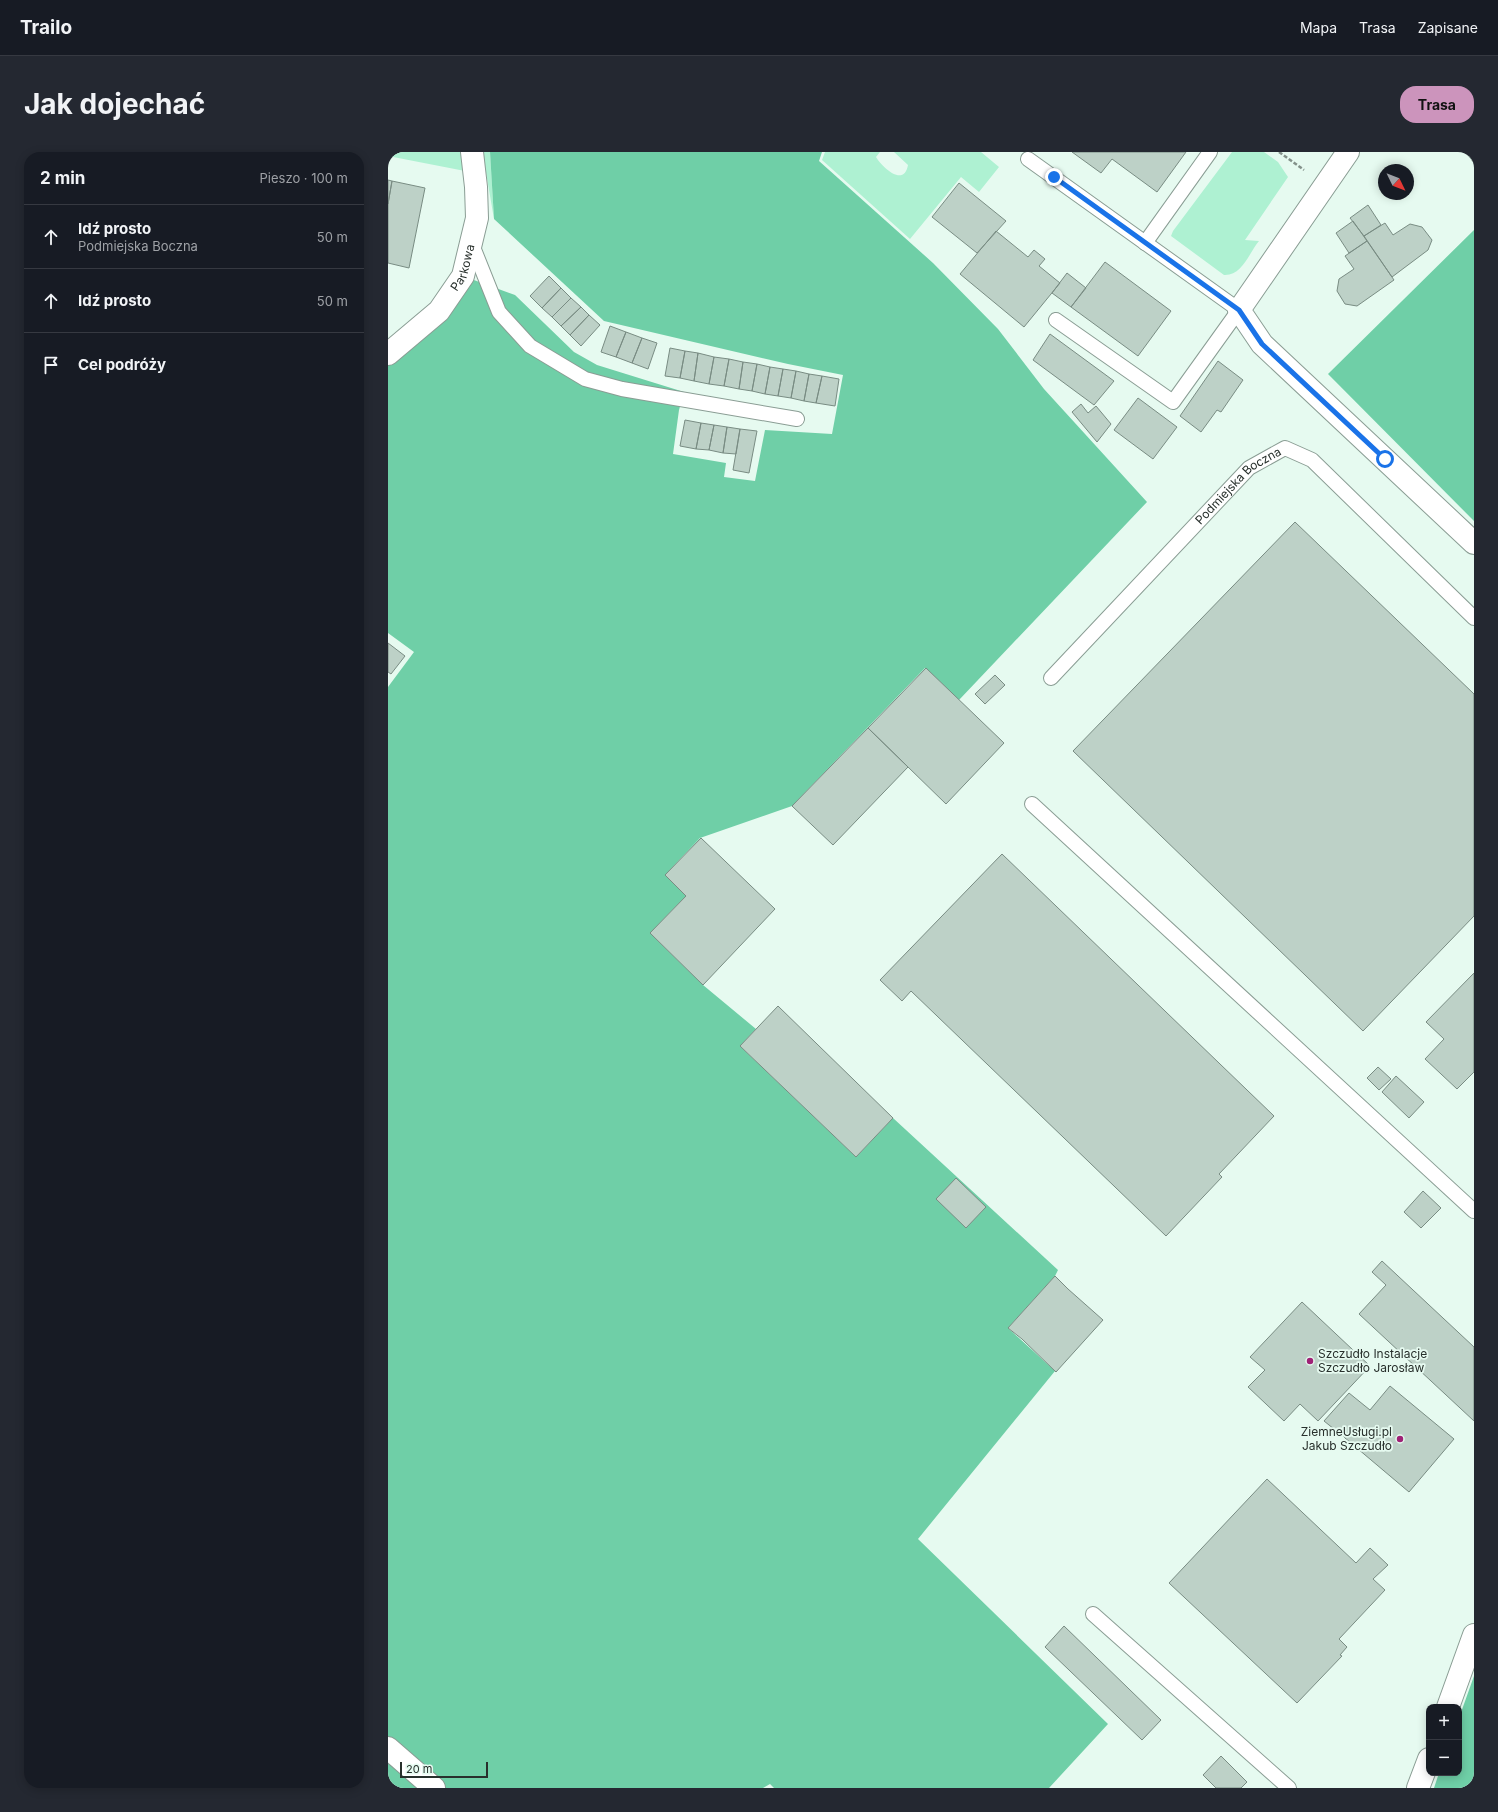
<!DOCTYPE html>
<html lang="pl">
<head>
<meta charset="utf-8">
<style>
	:root { --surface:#171b24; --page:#242831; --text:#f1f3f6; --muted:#9ea1a6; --line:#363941; --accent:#cc94bc }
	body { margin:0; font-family:Inter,sans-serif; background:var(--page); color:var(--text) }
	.controls { position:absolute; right:12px; bottom:12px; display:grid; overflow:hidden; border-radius:8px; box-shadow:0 2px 10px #0003 }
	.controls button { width:36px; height:36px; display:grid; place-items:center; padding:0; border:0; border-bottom:1px solid var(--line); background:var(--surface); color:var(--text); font:20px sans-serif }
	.compass { position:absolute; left:990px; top:12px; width:36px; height:36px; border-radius:50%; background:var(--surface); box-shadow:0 2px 10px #0003; rotate:133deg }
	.scale { position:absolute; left:12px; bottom:10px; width:88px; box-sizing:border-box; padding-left:4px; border:2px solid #28302c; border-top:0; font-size:11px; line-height:14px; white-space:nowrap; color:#28302c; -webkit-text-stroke:3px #e6faf0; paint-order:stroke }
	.stop { position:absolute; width:12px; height:12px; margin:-9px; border:3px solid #1a73e8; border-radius:50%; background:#fff }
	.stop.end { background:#1a73e8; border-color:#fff; box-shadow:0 1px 4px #0008 }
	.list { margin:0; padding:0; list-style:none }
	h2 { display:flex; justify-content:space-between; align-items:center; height:52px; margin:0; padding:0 16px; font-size:17px }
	h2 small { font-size:13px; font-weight:400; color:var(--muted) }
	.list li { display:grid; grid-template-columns:26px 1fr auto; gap:12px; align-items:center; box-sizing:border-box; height:64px; padding:0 16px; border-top:1px solid var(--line) }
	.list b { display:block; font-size:15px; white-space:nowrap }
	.list p { margin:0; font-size:13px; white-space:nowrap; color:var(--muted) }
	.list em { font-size:13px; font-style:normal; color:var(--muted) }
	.icon { flex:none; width:22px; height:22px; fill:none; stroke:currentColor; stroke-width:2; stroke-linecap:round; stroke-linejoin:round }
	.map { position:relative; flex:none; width:1086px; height:1636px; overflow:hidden; border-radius:16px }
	header { display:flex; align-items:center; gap:24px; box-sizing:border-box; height:56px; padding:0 20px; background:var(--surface); border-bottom:1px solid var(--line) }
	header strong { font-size:19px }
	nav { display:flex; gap:22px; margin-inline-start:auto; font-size:14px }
	.intro { display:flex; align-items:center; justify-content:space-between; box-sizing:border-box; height:96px; padding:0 24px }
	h1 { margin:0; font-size:28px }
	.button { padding:10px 18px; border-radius:16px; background:var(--accent); color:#111; font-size:14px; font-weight:700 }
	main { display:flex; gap:24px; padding:0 24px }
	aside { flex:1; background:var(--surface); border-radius:16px; box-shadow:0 2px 10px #0003 }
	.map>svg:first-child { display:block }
	.green { fill:#aef1d2 }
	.forest { fill:#6fcfa7 }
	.building { fill:#bdd1c7; stroke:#798c83 }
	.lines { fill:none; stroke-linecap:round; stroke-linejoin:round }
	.lane-casing { stroke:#8a9d94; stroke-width:16 }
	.street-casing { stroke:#8a9d94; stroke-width:24 }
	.path { stroke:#83918a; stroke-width:2.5; stroke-dasharray:4 2; stroke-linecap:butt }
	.lane { stroke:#fff; stroke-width:14 }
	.street { stroke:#fff; stroke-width:22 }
	.route { stroke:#1a73e8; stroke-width:5 }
	.poi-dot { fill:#9f2176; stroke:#e6faf0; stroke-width:1.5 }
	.labels { text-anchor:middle; stroke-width:3.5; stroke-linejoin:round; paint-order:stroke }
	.street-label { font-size:12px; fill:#28302c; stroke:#e6faf0 }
	.poi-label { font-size:12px; fill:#28302c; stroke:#e6faf0; text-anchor:start }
</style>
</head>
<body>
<header>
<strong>Trailo</strong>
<nav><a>Mapa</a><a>Trasa</a><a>Zapisane</a></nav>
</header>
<div class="intro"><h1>Jak dojechać</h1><a class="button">Trasa</a></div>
<main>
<aside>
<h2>2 min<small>Pieszo · 100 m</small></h2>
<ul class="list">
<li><svg class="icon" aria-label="ahead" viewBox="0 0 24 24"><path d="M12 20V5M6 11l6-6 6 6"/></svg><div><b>Idź prosto</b><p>Podmiejska Boczna</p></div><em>50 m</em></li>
<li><svg class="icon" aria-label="ahead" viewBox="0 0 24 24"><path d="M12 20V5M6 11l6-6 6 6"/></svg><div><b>Idź prosto</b></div><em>50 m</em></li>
<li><svg class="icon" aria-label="arrive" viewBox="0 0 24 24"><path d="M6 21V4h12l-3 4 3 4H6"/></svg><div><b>Cel podróży</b></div></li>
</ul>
</aside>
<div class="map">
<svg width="1086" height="1636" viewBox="0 0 1086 1636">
	<rect width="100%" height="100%" fill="#e6faf0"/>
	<path class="green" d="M 0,0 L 73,0 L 77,19 L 0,4 Z
		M 95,0 L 102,0 L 106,67 L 96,9 Z
		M 437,0 L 492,0 L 488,5 C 494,15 516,36 520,13 L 506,0 L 593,0 L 611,15 L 591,40 L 573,25 L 522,87 L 434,8 Z
		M 844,0 L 876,0 L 890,10 L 900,25 L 857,88 L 871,89 C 861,101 854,124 836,123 L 783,84 L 785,79 Z"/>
	<path class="forest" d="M 102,0 L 434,0 L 431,9 L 545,111 L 610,177 L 656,237 L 759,350 L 571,548 L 537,516 L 404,654 L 312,686 L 277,723 L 298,744 L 262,781 L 315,833 L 368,877 L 352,894 L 468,1005 L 505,966 L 670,1118 L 667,1124 L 620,1176 L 667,1219 L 530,1387 L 720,1572 L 661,1636 L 386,1636 L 382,1632 L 375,1636 L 0,1636 L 0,535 L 26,500 L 0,481 L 0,202 L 75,124 L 127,143 L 186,200 L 209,213 L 296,240 L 291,258 L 285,302 L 338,311 L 336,325 L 367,329 L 377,278 L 444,282 L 455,223 L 400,212 L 216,169 L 106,67 Z
		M 1086,78 L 1086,369 L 940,222 Z
		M 1086,1524 L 1086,1636 L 1046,1636 L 1051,1621 L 1071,1621 L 1071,1566 Z"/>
	<path class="building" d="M 684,0 L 798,0 L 769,40 L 724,7 L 713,21 Z
		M 1078,0 L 1086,0 L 1086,11 Z
		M 0,28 L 4,29 L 0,52 Z
		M 4,29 L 37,36 L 21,116 L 0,111 L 0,52 Z
		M 571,31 L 618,69 L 589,101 L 544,65 Z
		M 980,53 L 993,73 L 976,84 L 962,66 Z
		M 965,69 L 979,89 L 961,101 L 948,81 Z
		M 997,71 L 1005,83 L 1022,72 L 1034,75 L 1044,88 L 1040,98 L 1004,125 L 976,84 Z
		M 608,79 L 640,105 L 646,98 L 657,107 L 651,114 L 672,131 L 636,175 L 572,122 Z
		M 979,89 L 1006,128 L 969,154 L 957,152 L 949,139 L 951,127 L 966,117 L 957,104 Z
		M 717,110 L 783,159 L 750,204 L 683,155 Z
		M 679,121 L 698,136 L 683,155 L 664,141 Z
		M 161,124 L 173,136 L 154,156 L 142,144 Z
		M 173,136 L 183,146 L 164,165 L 154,156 Z
		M 183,146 L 193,155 L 173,174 L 164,165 Z
		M 193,155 L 201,163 L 182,183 L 173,174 Z
		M 201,163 L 212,173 L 193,194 L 182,183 Z
		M 222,174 L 238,180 L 228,205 L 213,200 Z
		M 238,180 L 254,186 L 244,211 L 228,205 Z
		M 662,182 L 726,229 L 706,253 L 645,208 Z
		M 254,186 L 269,191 L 260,217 L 244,211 Z
		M 282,196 L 297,199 L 292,226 L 277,224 Z
		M 297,199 L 310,201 L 306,229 L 292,226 Z
		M 310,201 L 326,205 L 321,232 L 306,229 Z
		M 326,205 L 341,207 L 336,234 L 321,232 Z
		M 341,207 L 355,210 L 351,237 L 336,234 Z
		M 830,209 L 855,228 L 833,260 L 829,258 L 813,280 L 792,264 Z
		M 355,210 L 369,212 L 364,239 L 351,237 Z
		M 369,212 L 382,215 L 377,242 L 364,239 Z
		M 382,215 L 395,217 L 390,244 L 377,242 Z
		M 395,217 L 408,219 L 403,246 L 390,244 Z
		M 408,219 L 421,222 L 416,249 L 403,246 Z
		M 421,222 L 434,224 L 428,251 L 416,249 Z
		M 434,224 L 451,227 L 447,254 L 428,251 Z
		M 750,246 L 789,275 L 765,307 L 726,278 Z
		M 693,252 L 700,261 L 708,254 L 723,272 L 709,290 L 684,260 Z
		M 297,268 L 313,271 L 308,297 L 292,294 Z
		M 313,271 L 326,273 L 321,298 L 308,297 Z
		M 326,273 L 339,275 L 335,301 L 321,298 Z
		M 339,275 L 352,277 L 348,302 L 335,301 Z
		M 352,277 L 369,279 L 361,321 L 345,318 Z
		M 907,370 L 1086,542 L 1086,764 L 975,879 L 685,599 Z
		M 0,491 L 17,504 L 3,522 L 0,520 Z
		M 538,516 L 616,591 L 558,652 L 480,576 Z
		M 607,523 L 617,533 L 597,552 L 587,542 Z
		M 480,576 L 520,615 L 445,693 L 404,654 Z
		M 313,686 L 387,757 L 315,833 L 262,781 L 298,744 L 277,723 Z
		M 614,702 L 886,964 L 831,1022 L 834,1025 L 778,1084 L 523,839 L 514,849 L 492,828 Z
		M 1086,821 L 1086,920 L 1069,937 L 1037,907 L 1056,887 L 1038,870 Z
		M 390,854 L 505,966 L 468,1005 L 352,894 Z
		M 990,915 L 1003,927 L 991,938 L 979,926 Z
		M 1008,924 L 1036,950 L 1021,966 L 994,940 Z
		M 568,1026 L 598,1055 L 578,1076 L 548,1047 Z
		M 1035,1039 L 1053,1056 L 1033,1076 L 1016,1060 Z
		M 994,1109 L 1086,1195 L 1086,1269 L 971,1162 L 998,1133 L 984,1120 Z
		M 667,1124 L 680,1137 L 715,1168 L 668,1220 L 634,1187 L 620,1176 Z
		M 914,1150 L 982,1214 L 930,1269 L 912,1252 L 896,1269 L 860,1235 L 877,1218 L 862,1205 Z
		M 1002,1234 L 1066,1287 L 1021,1340 L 957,1286 L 951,1278 L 946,1277 L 936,1269 L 961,1241 L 982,1258 Z
		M 879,1327 L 968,1411 L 982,1396 L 1000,1413 L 985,1427 L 997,1438 L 951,1487 L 959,1495 L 952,1503 L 954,1504 L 909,1551 L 781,1431 Z
		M 676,1474 L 773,1568 L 754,1588 L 657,1495 Z
		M 833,1604 L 859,1630 L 853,1636 L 828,1636 L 815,1623 Z"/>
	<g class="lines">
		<defs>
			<g id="lane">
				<path d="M 640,7 L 851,158 L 785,250 L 668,168"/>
				<path d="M 83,90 L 111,160 L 142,194 L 197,227 L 234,237 L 409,267"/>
				<path d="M 757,91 L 822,0"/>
				<path id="s1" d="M 663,526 L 861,316 L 897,296 L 924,308 L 1086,466"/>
				<path d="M 644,652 L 1086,1059"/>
				<path d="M 705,1462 L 901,1636"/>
			</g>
			<g id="street">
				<path d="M 960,0 L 851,158 L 874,192 L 1086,391"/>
				<path id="s2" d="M 0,202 L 51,159 L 75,124 L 89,66 L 88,35 L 84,0"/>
				<path d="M 1060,1555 L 1086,1483"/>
				<path d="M 0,1596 L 46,1636"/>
				<path d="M 1030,1636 L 1041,1607"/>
			</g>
		</defs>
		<use href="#lane" class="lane-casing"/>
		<use href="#street" class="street-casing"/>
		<path class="path" d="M 891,0 L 916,18"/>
		<use href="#lane" class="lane"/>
		<use href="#street" class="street"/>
	</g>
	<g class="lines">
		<path class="route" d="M 666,25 L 851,158 L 874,192 L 997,307"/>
	</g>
	<g class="poi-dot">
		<circle cx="922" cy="1209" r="4"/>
		<circle cx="1012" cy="1287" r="4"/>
	</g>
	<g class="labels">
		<g class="street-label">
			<text dy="4" stroke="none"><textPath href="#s2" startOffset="117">Parkowa</textPath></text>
			<text dy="4" stroke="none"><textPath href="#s1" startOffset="269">Podmiejska Boczna</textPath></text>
		</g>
		<g class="poi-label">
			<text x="930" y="1206">Szczudło Instalacje<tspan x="930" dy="14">Szczudło Jarosław</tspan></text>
			<text x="1004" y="1284" text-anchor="end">ZiemneUsługi.pl<tspan x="1004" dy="14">Jakub Szczudło</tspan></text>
		</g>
	</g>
</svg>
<div class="controls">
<button>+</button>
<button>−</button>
</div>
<svg class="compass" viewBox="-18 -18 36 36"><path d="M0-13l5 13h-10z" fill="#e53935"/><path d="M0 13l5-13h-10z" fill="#9ea1a6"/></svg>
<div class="scale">20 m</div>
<div class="stop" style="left:997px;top:307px"></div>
<div class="stop end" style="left:666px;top:25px"></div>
</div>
</main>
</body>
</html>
